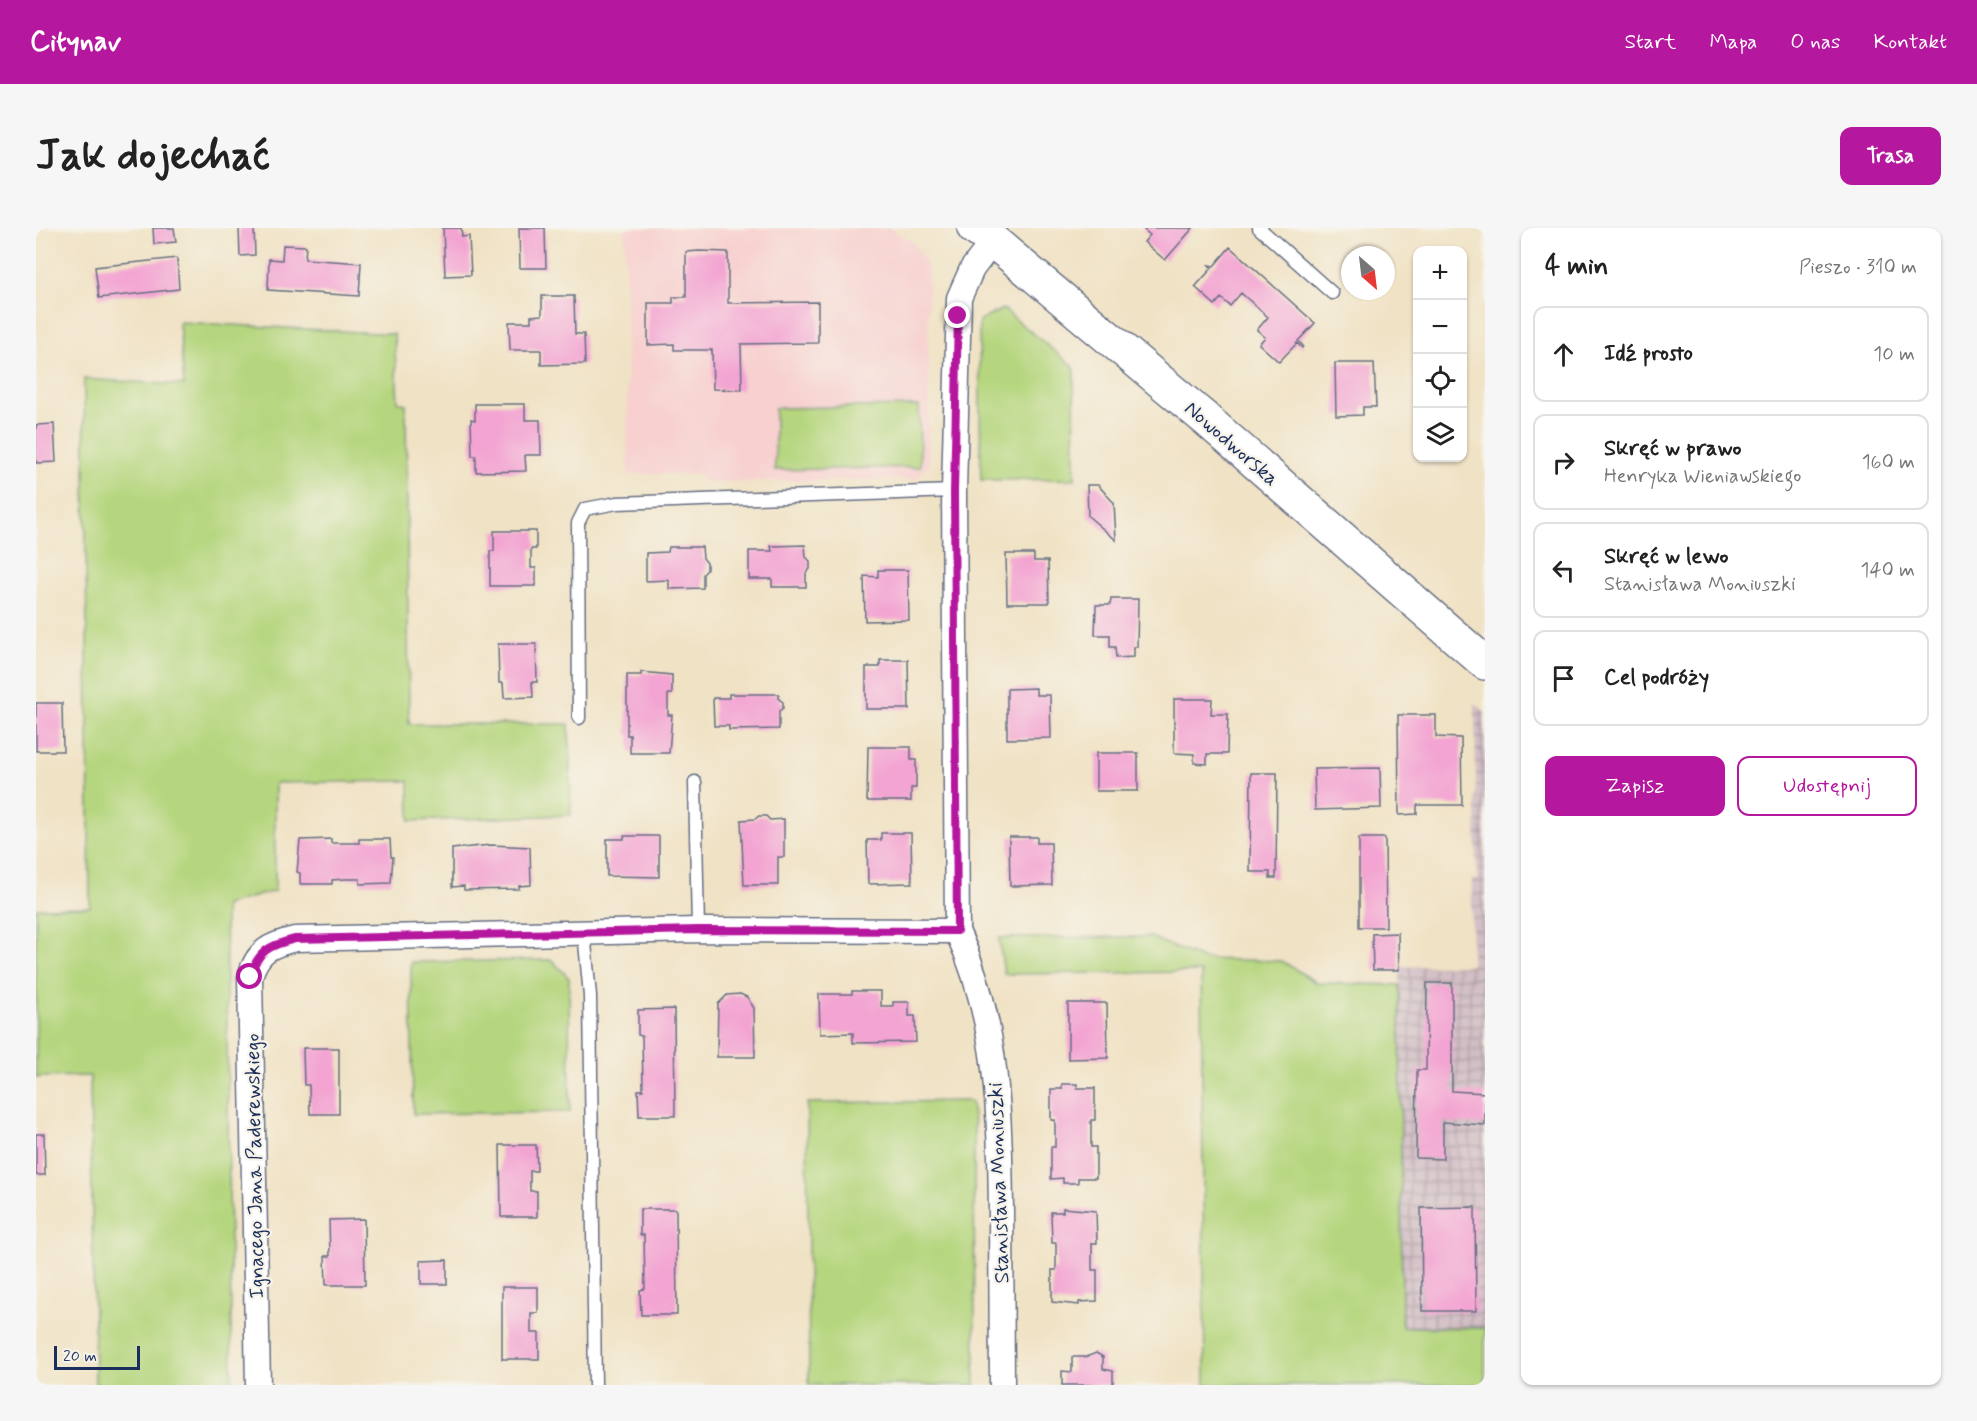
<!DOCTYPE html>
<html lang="pl">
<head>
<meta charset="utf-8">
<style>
	:root { --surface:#fff; --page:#f6f6f6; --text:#222; --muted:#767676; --line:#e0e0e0; --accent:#b5179e }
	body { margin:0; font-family:Mynerve,sans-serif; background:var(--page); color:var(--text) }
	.controls { position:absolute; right:18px; top:18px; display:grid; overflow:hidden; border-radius:12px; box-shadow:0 2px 4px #0004 }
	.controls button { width:54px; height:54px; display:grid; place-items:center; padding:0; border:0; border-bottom:2px solid var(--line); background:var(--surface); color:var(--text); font:30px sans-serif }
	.compass { position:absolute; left:1305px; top:18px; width:54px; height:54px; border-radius:50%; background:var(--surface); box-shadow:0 2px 4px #0004; rotate:152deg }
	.scale { position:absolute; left:18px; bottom:15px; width:86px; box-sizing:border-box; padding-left:6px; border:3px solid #1b2f5e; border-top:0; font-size:16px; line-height:21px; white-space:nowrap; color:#1b2f5e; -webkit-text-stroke:4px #f7f3e8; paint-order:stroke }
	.stop { position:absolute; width:18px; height:18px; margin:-14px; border:4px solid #b5179e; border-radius:50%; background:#fff }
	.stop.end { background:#b5179e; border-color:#fff; box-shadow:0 2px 6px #0008 }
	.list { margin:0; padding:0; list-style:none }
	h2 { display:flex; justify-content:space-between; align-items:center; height:78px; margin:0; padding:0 24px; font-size:26px }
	h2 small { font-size:20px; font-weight:400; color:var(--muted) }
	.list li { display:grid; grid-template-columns:39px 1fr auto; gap:18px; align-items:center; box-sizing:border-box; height:96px; margin:0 12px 12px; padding:0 12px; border:2px solid var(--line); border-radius:12px }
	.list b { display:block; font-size:22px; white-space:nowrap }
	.list p { margin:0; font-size:20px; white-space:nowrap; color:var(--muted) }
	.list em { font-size:20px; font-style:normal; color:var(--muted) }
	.actions { display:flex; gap:12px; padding:18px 24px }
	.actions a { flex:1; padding:14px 0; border:2px solid var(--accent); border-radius:12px; text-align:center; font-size:21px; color:var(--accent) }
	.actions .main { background:var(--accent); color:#fff }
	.icon { flex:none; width:33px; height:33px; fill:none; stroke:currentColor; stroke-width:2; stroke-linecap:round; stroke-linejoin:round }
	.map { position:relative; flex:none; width:1449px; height:1157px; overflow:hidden; border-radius:12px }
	header { display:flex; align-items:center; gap:36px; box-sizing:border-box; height:84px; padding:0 30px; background:var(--accent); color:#fff }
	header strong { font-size:28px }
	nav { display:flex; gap:33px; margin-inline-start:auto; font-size:21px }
	.intro { display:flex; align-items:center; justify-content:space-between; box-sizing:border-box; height:144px; padding:0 36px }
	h1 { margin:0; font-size:42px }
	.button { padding:15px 27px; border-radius:12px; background:var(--accent); color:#fff; font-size:21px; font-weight:700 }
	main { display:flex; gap:36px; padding:0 36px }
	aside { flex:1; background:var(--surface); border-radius:12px; box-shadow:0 2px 4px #0004 }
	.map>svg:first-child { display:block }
	.built { fill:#f7d0cf }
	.industrial { fill:url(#industrial-grid) }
	.grass { fill:#b5d67e; stroke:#68826e; stroke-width:1.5 }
	.building { fill:#f3a4d2 }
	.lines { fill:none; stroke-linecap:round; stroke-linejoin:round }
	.service-casing { stroke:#666e82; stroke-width:15 }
	.minor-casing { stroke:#666e82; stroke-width:27 }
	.secondary-casing { stroke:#666e82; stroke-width:36 }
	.service { stroke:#fff; stroke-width:12 }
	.minor { stroke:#fff; stroke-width:24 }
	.secondary { stroke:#fff; stroke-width:33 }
	.route { stroke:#b5179e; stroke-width:8 }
	.labels { text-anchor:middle; stroke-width:4.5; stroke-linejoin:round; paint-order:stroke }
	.street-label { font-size:21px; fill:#1b2f5e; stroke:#f7f3e8 }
</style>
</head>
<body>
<header>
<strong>Citynav</strong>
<nav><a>Start</a><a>Mapa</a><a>O nas</a><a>Kontakt</a></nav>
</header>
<div class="intro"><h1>Jak dojechać</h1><a class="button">Trasa</a></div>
<main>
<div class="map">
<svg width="1449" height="1157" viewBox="0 0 1449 1157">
	<defs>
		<pattern id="industrial-grid" width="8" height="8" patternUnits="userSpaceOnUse" patternTransform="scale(1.5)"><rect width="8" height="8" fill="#d2bec5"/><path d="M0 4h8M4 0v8" fill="none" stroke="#aa9ba3"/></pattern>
	</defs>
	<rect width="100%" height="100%" fill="#f7f3e8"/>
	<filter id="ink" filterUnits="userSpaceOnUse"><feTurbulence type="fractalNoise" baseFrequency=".0167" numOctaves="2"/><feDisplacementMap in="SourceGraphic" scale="12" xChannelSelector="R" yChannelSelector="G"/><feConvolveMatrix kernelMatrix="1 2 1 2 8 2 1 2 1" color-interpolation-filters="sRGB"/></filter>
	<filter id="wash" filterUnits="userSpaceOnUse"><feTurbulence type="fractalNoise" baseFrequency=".008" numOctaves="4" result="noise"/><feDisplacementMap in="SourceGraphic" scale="24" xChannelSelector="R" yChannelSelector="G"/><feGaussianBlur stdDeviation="1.35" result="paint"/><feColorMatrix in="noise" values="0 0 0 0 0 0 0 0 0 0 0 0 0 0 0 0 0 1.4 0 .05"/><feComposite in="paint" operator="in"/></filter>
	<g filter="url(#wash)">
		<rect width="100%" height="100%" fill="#f0e2c4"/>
		<path class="built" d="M 589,0 L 853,0 L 877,14 L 892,40 L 893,237 L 881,251 L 670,254 L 662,246 L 592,246 Z"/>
		<path class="industrial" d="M 1439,475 L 1449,484 L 1449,1100 L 1366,1099 L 1364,739 L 1435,737 L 1436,652 L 1441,652 Z"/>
		<path class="grass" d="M 967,81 L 1038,139 L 1039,251 L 945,252 L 943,93 Z
			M 143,94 L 358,106 L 362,174 L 370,176 L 373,496 L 533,496 L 535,587 L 374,593 L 373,553 L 239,555 L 239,663 L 189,677 L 196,1157 L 59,1157 L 54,848 L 0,849 L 0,680 L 54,679 L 48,151 L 148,157 Z
			M 883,178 L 884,239 L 739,242 L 739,180 Z
			M 1114,709 L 1166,731 L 1246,733 L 1281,755 L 1364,757 L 1366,1099 L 1449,1100 L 1449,1157 L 1169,1157 L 1165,744 L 968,746 L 963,710 Z
			M 516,732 L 533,750 L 534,884 L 377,886 L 375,734 Z
			M 935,873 L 938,896 L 939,1157 L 773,1157 L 771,875 Z"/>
		<g id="blocks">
			<path class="building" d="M 117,0 L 138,0 L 140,14 L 118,16 Z
				M 203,0 L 218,0 L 219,27 L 204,28 Z
				M 407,0 L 425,0 L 426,9 L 433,8 L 435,47 L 409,48 Z
				M 483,0 L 509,0 L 510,40 L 484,40 Z
				M 1106,0 L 1157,0 L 1129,32 L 1108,14 L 1114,7 Z
				M 247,17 L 270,18 L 269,31 L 325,35 L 323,68 L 232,62 L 233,31 L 246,32 Z
				M 1194,19 L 1279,95 L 1262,113 L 1267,118 L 1266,120 L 1261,115 L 1243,134 L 1223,116 L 1229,109 L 1221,102 L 1232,89 L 1205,65 L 1194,78 L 1185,70 L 1179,77 L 1159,59 L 1176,40 L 1173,37 L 1178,38 Z
				M 663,23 L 692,24 L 692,75 L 782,74 L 782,115 L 705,116 L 706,162 L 677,161 L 676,122 L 638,122 L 638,116 L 612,117 L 612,75 L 637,75 L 637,69 L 650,69 L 650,24 Z
				M 141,30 L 143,61 L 63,70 L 59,39 Z
				M 506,68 L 538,68 L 539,106 L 548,106 L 549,136 L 505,137 L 505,122 L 474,122 L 473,94 L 495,94 L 495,88 L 506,87 Z
				M 1299,135 L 1338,135 L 1340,179 L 1327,179 L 1327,187 L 1300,188 Z
				M 439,176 L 489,176 L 489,192 L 504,192 L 505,227 L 489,227 L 490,243 L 440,244 L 440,228 L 436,228 L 435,191 L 439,192 Z
				M 18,196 L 20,234 L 0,235 L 0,197 Z
				M 1051,257 L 1062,257 L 1078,275 L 1080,312 L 1052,288 Z
				M 458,303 L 500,303 L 500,321 L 495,321 L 495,340 L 500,340 L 500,358 L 454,358 L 454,323 L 458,323 Z
				M 769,317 L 770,329 L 774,333 L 774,341 L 770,345 L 770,359 L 736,359 L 736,351 L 713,351 L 713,323 L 736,323 L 735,318 Z
				M 633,319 L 666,319 L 667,330 L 671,335 L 671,342 L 667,346 L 667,360 L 633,361 L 633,352 L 610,353 L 610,325 L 632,324 Z
				M 970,326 L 998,326 L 998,333 L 1012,333 L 1013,375 L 971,375 Z
				M 842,342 L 872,342 L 873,392 L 829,393 L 828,348 L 842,349 Z
				M 1075,371 L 1102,371 L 1101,419 L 1098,419 L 1098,429 L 1080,430 L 1079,419 L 1074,419 L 1074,407 L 1059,407 L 1060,377 L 1074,377 Z
				M 462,416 L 500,416 L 501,454 L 496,454 L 497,469 L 468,470 L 467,455 L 463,455 Z
				M 844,432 L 872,432 L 873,481 L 830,481 L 830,439 L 844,439 Z
				M 605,444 L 636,447 L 636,466 L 632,466 L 632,487 L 636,487 L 633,525 L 594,525 L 594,507 L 591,507 L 591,447 L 605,447 Z
				M 1000,460 L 1000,467 L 1014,467 L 1015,510 L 971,511 L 971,461 Z
				M 693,466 L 743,466 L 743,471 L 747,474 L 747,480 L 743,483 L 743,501 L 693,502 L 693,498 L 678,498 L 677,470 L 693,470 Z
				M 1138,471 L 1176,471 L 1175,486 L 1192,486 L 1191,526 L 1171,526 L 1171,536 L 1158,535 L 1158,526 L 1138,525 Z
				M 0,475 L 26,475 L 27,523 L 0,523 Z
				M 1362,487 L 1400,487 L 1400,509 L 1425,510 L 1426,577 L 1381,577 L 1381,586 L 1363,587 Z
				M 832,519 L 875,519 L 875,532 L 880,532 L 880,560 L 875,560 L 875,573 L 831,573 Z
				M 1060,525 L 1102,525 L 1102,563 L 1060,563 Z
				M 1344,540 L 1345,580 L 1279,582 L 1278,541 Z
				M 1215,545 L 1241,545 L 1240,650 L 1234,650 L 1234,644 L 1214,644 Z
				M 723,588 L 730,588 L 734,592 L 748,591 L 748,629 L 742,629 L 742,657 L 708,657 L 705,592 L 719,591 Z
				M 845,605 L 875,605 L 876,655 L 832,656 L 831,612 L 845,612 Z
				M 588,608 L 623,608 L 623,649 L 571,648 L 571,611 L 588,611 Z
				M 973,609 L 1001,609 L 1001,615 L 1015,615 L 1016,657 L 974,658 Z
				M 1323,610 L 1349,610 L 1350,699 L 1323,699 Z
				M 295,611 L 295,615 L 323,615 L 323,611 L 354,611 L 355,629 L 357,629 L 355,655 L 324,656 L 324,651 L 309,651 L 296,652 L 296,656 L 264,656 L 264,645 L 261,644 L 264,612 Z
				M 455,617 L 494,619 L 495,657 L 483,658 L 483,661 L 428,662 L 428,658 L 416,659 L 416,621 Z
				M 1362,705 L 1363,742 L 1337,742 L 1336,706 Z
				M 1391,755 L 1416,755 L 1416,863 L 1449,865 L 1449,897 L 1407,894 L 1407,931 L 1380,930 L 1381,842 L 1390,842 Z
				M 816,763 L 845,763 L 845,778 L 857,778 L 857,774 L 873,774 L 873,788 L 879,788 L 880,814 L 817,815 L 817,805 L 784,806 L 783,766 L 816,766 Z
				M 704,766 L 711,769 L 718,780 L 719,829 L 681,829 L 682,776 L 691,767 Z
				M 1032,775 L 1071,775 L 1072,830 L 1032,831 Z
				M 638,781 L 639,888 L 603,888 L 602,862 L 607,862 L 606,808 L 602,807 L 602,782 Z
				M 267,820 L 303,820 L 303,886 L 274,886 L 273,857 L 268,857 Z
				M 1026,856 L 1041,856 L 1041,860 L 1059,860 L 1059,892 L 1055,892 L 1055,919 L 1060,919 L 1060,950 L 1042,950 L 1042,955 L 1027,955 L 1027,950 L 1015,951 L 1015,919 L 1019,919 L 1019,892 L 1015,892 L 1015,861 L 1026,861 Z
				M 0,906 L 8,906 L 9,947 L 0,947 Z
				M 464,917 L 500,917 L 501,943 L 494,943 L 494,963 L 501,963 L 501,989 L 465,989 Z
				M 1439,979 L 1440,1083 L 1386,1083 L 1385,980 Z
				M 1027,980 L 1060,983 L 1061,1015 L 1056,1015 L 1056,1042 L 1061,1042 L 1061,1073 L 1043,1074 L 1043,1077 L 1016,1074 L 1016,1042 L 1020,1042 L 1020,1015 L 1016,1015 L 1015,984 L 1027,984 Z
				M 604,981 L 640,981 L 641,1087 L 605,1087 L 604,1062 L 609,1061 L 608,1007 L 604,1007 Z
				M 328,991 L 329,1057 L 290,1057 L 289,1028 L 294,1028 L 293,992 Z
				M 411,1032 L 411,1056 L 385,1056 L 385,1033 Z
				M 466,1059 L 502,1059 L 502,1085 L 495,1085 L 495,1105 L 503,1105 L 503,1131 L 466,1131 Z
				M 1060,1125 L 1067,1129 L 1067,1141 L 1077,1143 L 1077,1157 L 1026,1157 L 1026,1143 L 1036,1144 L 1036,1129 L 1050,1129 Z"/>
		</g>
	</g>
	<g filter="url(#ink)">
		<use href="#blocks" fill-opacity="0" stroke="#666e82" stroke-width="1.5"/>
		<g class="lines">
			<defs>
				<path id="service" d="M 1223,0 L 1296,65
					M 543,490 L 542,295 L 549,281 L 581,275 L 918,263
					M 659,554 L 662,702
					M 548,704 L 554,768 L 559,1157"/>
				<path id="minor" d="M 957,13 L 936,41 L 923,70 L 918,263 L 921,703 C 962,791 964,889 965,984 C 965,1042 966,1099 966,1157
					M 222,1157 L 214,749 C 221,723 234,717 259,711 L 662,702 L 921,703"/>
				<path id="secondary" d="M 938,0 L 957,13 L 1172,193 L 1449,435"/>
			</defs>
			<use href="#service" class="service-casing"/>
			<use href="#minor" class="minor-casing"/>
			<use href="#secondary" class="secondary-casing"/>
			<use href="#service" class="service"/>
			<use href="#minor" class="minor"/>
			<use href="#secondary" class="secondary"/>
		</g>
	</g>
	<g class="lines" filter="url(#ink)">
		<path class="route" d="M 214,749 C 221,723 234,717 259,711 L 662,702 L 921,703 L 918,263 L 922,88"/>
	</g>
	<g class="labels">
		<g class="street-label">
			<text transform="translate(1196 215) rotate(41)" y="7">Nowodworska</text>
			<text transform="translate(218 938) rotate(-91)" y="7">Ignacego Jana Paderewskiego</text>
			<text transform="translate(962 955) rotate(-92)" y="7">Stanisława Moniuszki</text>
		</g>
	</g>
</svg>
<div class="controls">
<button>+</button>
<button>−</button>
<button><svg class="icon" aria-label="locate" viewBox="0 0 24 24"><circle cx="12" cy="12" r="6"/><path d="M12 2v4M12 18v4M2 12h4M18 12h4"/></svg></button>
<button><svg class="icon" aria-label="layers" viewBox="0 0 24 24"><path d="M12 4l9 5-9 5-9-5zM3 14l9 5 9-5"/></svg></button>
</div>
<svg class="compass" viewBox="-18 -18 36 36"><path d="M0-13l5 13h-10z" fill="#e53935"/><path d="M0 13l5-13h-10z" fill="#767676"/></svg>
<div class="scale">20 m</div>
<div class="stop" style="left:214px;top:749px"></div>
<div class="stop end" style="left:922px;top:88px"></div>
</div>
<aside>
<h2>4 min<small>Pieszo · 310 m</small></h2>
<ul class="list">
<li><svg class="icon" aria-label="ahead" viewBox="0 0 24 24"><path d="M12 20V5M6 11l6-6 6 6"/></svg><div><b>Idź prosto</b></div><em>10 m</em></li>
<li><svg class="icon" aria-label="right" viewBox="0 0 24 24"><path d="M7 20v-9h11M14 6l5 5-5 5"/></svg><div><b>Skręć w prawo</b><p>Henryka Wieniawskiego</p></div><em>160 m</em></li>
<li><svg class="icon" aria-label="left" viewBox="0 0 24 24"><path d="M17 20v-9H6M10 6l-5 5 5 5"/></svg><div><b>Skręć w lewo</b><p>Stanisława Moniuszki</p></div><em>140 m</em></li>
<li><svg class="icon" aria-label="arrive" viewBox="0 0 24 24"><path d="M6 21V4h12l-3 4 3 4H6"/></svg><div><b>Cel podróży</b></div></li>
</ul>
<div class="actions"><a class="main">Zapisz</a><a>Udostępnij</a></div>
</aside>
</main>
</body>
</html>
